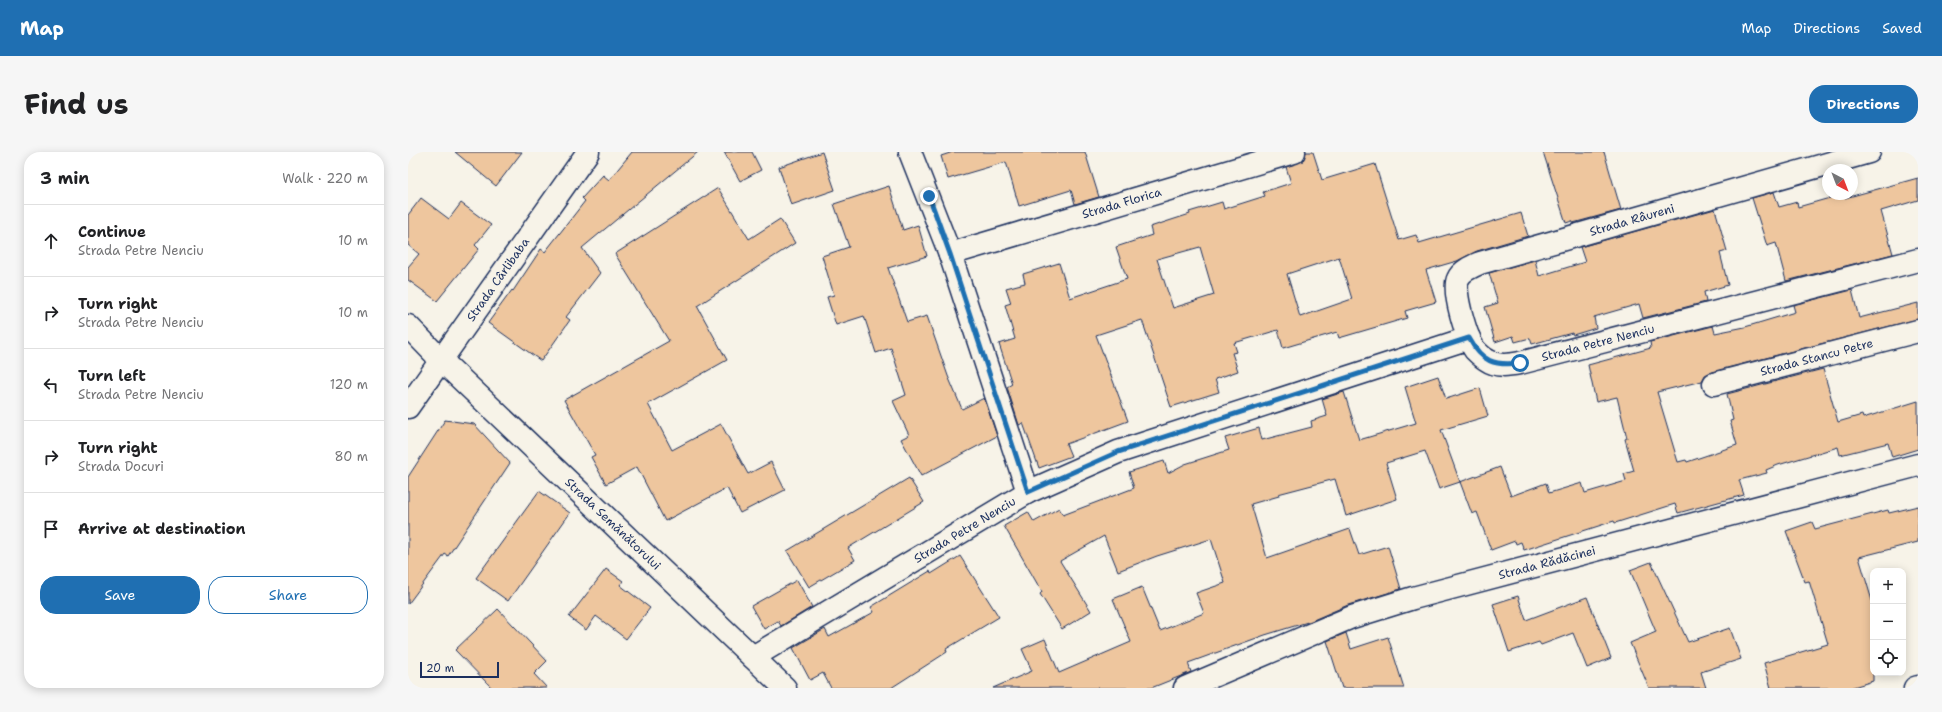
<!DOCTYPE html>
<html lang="en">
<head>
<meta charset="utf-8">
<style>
	:root { --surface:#fff; --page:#f6f6f6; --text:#202124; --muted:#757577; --line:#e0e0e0; --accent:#1f6fb2 }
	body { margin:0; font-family:"Shantell Sans",sans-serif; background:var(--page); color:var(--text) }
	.controls { position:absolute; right:12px; bottom:12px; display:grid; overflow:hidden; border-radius:8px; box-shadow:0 2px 10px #0003 }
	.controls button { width:36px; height:36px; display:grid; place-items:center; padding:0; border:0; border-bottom:1px solid var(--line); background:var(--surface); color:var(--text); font:20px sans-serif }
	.compass { position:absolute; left:1414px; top:12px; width:36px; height:36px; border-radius:50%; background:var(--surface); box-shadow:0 2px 10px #0003; rotate:138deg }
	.scale { position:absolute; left:12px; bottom:10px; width:79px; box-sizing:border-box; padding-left:4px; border:2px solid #1b2f5e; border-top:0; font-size:11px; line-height:14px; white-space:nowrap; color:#1b2f5e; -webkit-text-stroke:3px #f7f3e8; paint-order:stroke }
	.stop { position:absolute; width:12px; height:12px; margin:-9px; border:3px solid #1f6fb2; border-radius:50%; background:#fff }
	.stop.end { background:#1f6fb2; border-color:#fff; box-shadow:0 1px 4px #0008 }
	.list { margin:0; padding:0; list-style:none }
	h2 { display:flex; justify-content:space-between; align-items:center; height:52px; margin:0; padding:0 16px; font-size:17px }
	h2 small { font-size:13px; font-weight:400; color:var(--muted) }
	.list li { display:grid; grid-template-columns:26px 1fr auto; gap:12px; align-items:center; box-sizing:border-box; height:72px; padding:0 16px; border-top:1px solid var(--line) }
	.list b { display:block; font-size:15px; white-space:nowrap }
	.list p { margin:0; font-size:13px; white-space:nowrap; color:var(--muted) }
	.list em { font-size:13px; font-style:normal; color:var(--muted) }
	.actions { display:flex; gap:8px; padding:12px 16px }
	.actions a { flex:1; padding:9px 0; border:1px solid var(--accent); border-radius:16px; text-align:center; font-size:14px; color:var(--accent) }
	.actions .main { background:var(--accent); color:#fff }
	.icon { flex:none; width:22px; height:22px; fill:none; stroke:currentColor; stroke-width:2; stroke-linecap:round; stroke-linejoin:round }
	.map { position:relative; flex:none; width:1510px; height:536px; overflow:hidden; border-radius:16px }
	header { display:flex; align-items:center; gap:24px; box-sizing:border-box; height:56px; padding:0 20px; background:var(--accent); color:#fff }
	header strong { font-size:19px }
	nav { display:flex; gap:22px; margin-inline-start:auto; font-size:14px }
	.intro { display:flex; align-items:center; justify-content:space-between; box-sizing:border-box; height:96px; padding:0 24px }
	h1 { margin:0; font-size:28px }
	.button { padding:10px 18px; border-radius:16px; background:var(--accent); color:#fff; font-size:14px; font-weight:700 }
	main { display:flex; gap:24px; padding:0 24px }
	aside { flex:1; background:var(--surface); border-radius:16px; box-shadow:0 2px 10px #0003 }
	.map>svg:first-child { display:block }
	.building { fill:#eec69e; stroke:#1b2f5e; fill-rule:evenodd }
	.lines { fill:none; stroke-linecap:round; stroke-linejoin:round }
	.street-casing { stroke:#1b2f5e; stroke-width:25 }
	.secondary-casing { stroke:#1b2f5e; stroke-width:25 }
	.street { stroke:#f7f3e8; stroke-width:22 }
	.secondary { stroke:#f7f3e8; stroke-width:22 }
	.route { stroke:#1f6fb2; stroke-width:5 }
	.labels { text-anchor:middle; stroke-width:3.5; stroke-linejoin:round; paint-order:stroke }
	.street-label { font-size:12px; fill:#1b2f5e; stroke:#f7f3e8 }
</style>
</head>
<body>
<header>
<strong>Map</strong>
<nav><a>Map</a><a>Directions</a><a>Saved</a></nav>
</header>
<div class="intro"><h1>Find us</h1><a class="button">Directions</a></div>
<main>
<aside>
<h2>3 min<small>Walk · 220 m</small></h2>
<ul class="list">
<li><svg class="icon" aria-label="ahead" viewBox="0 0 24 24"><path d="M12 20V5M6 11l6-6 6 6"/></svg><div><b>Continue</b><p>Strada Petre Nenciu</p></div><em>10 m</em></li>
<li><svg class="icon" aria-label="right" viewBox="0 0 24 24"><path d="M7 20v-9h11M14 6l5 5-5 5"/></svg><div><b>Turn right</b><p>Strada Petre Nenciu</p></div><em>10 m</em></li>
<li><svg class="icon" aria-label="left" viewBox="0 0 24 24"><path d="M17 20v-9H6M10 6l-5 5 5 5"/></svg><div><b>Turn left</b><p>Strada Petre Nenciu</p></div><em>120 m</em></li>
<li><svg class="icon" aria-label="right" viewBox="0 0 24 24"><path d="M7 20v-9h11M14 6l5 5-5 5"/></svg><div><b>Turn right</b><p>Strada Docuri</p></div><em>80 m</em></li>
<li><svg class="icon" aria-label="arrive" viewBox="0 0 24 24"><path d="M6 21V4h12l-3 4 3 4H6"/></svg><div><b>Arrive at destination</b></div></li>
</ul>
<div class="actions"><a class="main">Save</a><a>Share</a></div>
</aside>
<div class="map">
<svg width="1510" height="536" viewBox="0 0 1510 536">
	<rect width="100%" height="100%" fill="#f7f3e8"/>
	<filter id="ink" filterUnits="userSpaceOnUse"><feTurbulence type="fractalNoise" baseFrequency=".025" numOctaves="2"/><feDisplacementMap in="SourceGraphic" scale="8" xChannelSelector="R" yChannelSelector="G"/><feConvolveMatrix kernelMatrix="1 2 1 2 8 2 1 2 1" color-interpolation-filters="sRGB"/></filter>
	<g filter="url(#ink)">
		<path class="building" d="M 47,0 L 114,0 L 88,34 Z
			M 224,0 L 290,0 L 174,96 L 192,121 L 158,165 L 162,168 L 133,209 L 80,171 L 104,138 L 105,139 L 133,97 L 137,100 L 177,49 L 174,46 L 195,23 L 201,28 Z
			M 316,0 L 344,0 L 353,18 L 332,29 Z
			M 414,0 L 427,38 L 383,53 L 371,15 Z
			M 545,0 L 677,0 L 691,45 L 667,52 L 663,38 L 611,54 L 598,10 L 540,27 L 533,4 Z
			M 898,0 L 905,0 L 914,28 L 967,12 L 991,88 L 1008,83 L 1011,91 L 1113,61 L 1120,84 L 1069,99 L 1049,109 L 1018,118 L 1028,150 L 997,159 L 999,166 L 931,186 L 929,180 L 875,196 L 870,178 L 826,191 L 829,200 L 824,201 L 830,219 L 807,227 L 811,240 L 763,255 L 734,168 L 688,183 L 720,269 L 658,292 L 663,304 L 631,316 L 615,271 L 611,273 L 599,235 L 604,232 L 591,192 L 607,187 L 597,153 L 603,151 L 598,136 L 617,131 L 615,122 L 651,111 L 662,146 L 719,127 L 708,95 L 744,83 L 742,75 L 782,62 L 781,60 L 814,50 L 816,57 L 857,44 L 855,40 L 883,31 L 878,15 L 895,9 ZM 792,95 L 806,143 L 765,156 L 749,107 ZM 931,105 L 944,147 L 892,165 L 879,122 Z
			M 1135,0 L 1196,0 L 1213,58 L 1165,71 L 1164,69 L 1158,71 Z
			M 1510,26 L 1510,48 L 1473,59 L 1485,102 L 1378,129 L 1368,91 L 1359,94 L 1344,46 L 1366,40 L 1371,55 L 1389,50 L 1390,55 L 1436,42 L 1437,46 Z
			M 481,34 L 495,78 L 510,73 L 519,104 L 480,116 L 499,170 L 519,164 L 540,224 L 554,257 L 576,246 L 589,284 L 513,324 L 493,287 L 501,283 L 485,249 L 498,243 L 483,196 L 468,201 L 456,164 L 428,173 L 419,145 L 426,143 L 414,104 L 441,95 L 426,52 Z
			M 310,36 L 341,87 L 372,67 L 387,91 L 289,154 L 319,208 L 240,252 L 264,298 L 313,272 L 340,322 L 363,310 L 377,338 L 332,361 L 319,336 L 257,369 L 229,315 L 198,332 L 183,305 L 187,303 L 156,248 L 261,189 L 207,102 Z
			M 13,46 L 41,67 L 53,51 L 83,73 L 67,93 L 71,97 L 29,149 L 0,128 L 0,115 L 11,102 L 0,93 L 0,63 Z
			M 1307,57 L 1319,99 L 1312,101 L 1320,133 L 1296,140 L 1298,150 L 1235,166 L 1231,152 L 1186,165 L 1188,176 L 1165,183 L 1164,181 L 1124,192 L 1122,186 L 1107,190 L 1105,184 L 1087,190 L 1077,155 L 1090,151 L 1081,121 L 1127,108 L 1131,124 L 1177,110 L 1172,95 Z
			M 1444,138 L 1451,166 L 1510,151 L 1510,167 L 1303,220 L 1297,223 L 1294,229 L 1249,240 L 1270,310 L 1278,308 L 1279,310 L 1329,293 L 1322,269 L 1325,268 L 1319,242 L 1415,217 L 1430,270 L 1454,263 L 1455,266 L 1510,249 L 1510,297 L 1484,305 L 1480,291 L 1432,303 L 1430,295 L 1370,313 L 1358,318 L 1359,321 L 1331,328 L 1336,343 L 1270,361 L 1267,352 L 1207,371 L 1206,369 L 1116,398 L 1113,390 L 1108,392 L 1107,389 L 1083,398 L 1069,360 L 1064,362 L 1052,330 L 1092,315 L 1103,344 L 1138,331 L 1141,341 L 1174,331 L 1177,341 L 1218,329 L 1216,322 L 1226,319 L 1217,287 L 1219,286 L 1209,245 L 1188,250 L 1180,213 L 1243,196 L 1242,190 L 1305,174 L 1307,181 L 1337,175 L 1387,160 L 1385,153 Z
			M 1030,224 L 1038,247 L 1072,236 L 1080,264 L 1033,278 L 1052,330 L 1031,337 L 1017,299 L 978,311 L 989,347 L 938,364 L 927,327 L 870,342 L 871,344 L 843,352 L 859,406 L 942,377 L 951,403 L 980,394 L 993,437 L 940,453 L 903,469 L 857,483 L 780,511 L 783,520 L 743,536 L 585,536 L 624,519 L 614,497 L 637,487 L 651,521 L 723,490 L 705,447 L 734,435 L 752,479 L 796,461 L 788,441 L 817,431 L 803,387 L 749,404 L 710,419 L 696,384 L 652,409 L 683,459 L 654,477 L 632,442 L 634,440 L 596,374 L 620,360 L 626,370 L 651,356 L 655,363 L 726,336 L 721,320 L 756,309 L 760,321 L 777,312 L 821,298 L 817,286 L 851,276 L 854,288 L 904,275 L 903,269 L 919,264 L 914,247 L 936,240 L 951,288 L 1008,271 L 997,235 Z
			M 37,268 L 66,272 L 102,311 L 40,404 L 37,402 L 0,452 L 0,325 Z
			M 501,326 L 516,350 L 440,396 L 447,408 L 401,435 L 379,399 Z
			M 131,339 L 162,361 L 100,449 L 68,426 Z
			M 1510,354 L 1510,390 L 1451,405 L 1465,452 L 1465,529 L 1442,536 L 1363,536 L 1356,511 L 1420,492 L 1401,429 L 1397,430 L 1378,379 L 1404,370 L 1407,377 L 1480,358 L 1481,361 Z
			M 552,404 L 591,465 L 538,497 L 539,500 L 483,536 L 423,536 L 415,521 L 402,528 L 385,496 L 417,477 L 421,485 L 466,460 L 463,455 L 522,419 L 523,422 Z
			M 1243,410 L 1280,490 L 1322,476 L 1333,507 L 1293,520 L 1298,536 L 1241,536 L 1222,491 L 1248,480 L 1222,418 Z
			M 198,417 L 215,429 L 212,433 L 242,456 L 218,487 L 188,464 L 178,478 L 161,465 Z
			M 389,428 L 404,455 L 373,474 L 370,469 L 356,477 L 343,454 Z
			M 1110,444 L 1118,468 L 1179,445 L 1203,506 L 1179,516 L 1165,481 L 1133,493 L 1131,490 L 1101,500 L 1085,452 Z
			M 90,457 L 139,509 L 126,522 L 139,536 L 84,536 L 47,498 Z
			M 938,481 L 943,497 L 980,485 L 996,536 L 934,536 L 919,489 Z"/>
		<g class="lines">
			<defs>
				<g id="street">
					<path d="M 502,0 L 542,102 L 620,340"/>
					<path id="s1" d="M 1461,0 L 1072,111 C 1065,114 1053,119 1050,127 C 1044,139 1059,187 1067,198 C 1070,201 1075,206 1079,208 C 1089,215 1101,213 1112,211 L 1510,108"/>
					<path id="s2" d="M 542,102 L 886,0"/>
					<path d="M 0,174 L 32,207"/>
					<path id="s3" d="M 1306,232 L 1510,179"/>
					<path id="s4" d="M 345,505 L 620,340 L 710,300 L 1061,186"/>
					<path id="s5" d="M 777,536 L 944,465 L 1005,446 L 1510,313"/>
					<path d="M 1507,536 L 1510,535"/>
				</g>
				<g id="secondary">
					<path id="s6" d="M 32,207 L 377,536"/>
					<path id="s7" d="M 0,255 L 180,0"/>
				</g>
			</defs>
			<use href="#street" class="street-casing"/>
			<use href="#secondary" class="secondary-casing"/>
			<use href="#street" class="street"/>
			<use href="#secondary" class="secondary"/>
		</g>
	</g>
	<g class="lines" filter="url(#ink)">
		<path class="route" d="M 521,44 L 542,102 L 620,340 L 710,300 L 1061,186 C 1074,210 1086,214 1112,211"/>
	</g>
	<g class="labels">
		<g class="street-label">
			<text dy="4" stroke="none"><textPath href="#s2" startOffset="179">Strada Florica</textPath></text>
			<text transform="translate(1224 68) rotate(-16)" y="4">Strada Râureni</text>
			<text dy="4" stroke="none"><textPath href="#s7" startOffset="156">Strada Cârlibaba</textPath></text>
			<text dy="4" stroke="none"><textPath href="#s1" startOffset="637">Strada Petre Nenciu</textPath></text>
			<text dy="4" stroke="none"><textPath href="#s3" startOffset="106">Strada Stancu Petre</textPath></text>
			<text dy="4" stroke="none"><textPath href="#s6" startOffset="239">Strada Semănătorului</textPath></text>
			<text dy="4" stroke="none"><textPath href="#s4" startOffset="247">Strada Petre Nenciu</textPath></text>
			<text dy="4" stroke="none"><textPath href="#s5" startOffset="384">Strada Rădăcinei</textPath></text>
		</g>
	</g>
</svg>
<div class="controls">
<button>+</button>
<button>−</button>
<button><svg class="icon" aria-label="locate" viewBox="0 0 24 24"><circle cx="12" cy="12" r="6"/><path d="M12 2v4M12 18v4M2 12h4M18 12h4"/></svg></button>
</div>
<svg class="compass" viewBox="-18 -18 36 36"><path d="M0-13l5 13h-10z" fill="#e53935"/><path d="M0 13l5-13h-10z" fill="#757577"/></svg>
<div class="scale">20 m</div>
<div class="stop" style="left:1112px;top:211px"></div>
<div class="stop end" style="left:521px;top:44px"></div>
</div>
</main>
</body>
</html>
